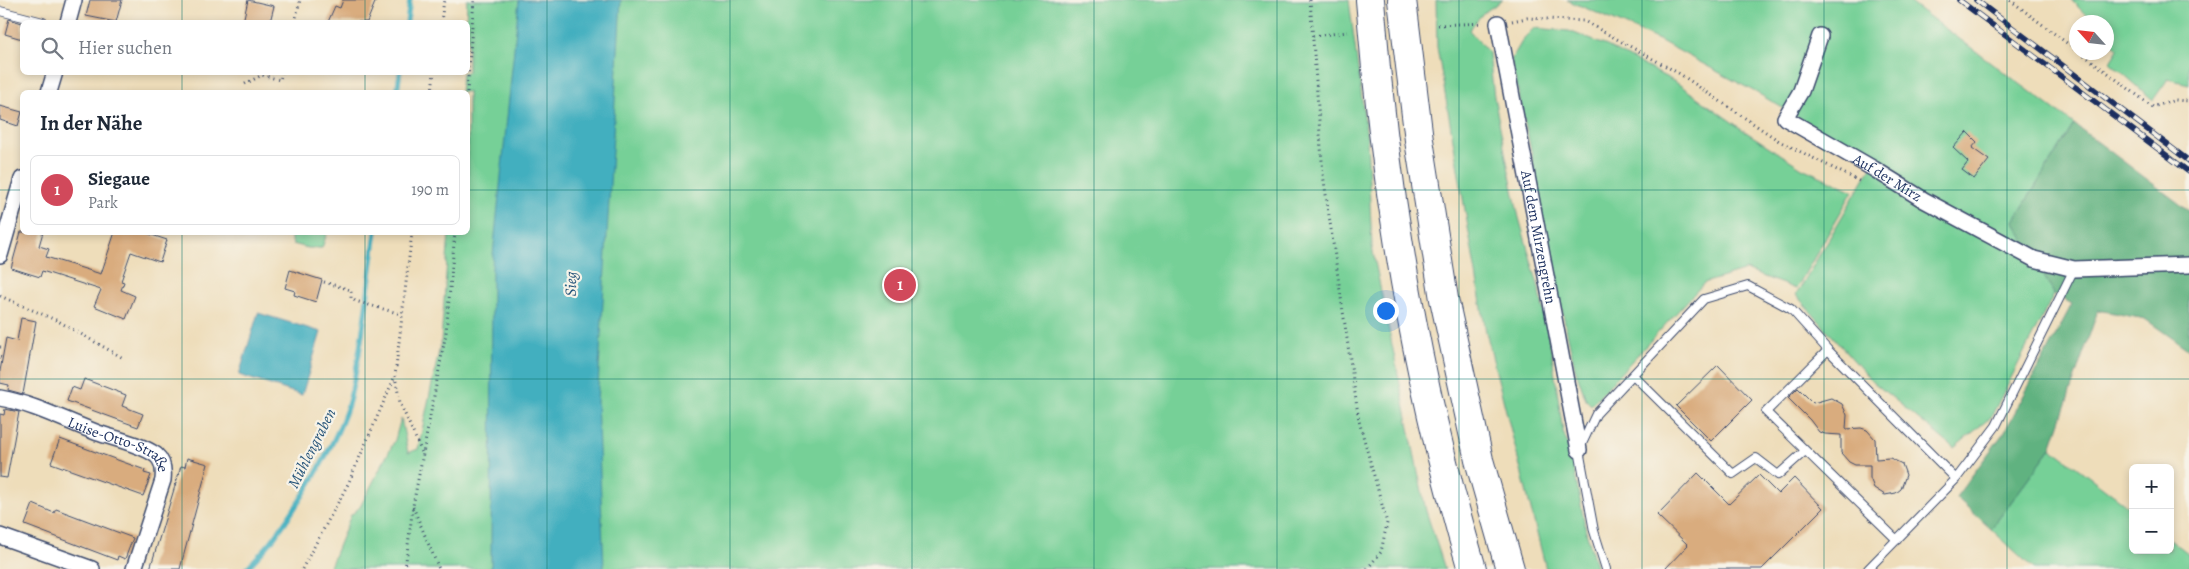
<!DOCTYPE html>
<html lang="de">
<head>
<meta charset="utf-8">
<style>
	:root { --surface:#fff; --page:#f2f2f3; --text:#1f2937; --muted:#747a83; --line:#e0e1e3; --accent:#d1495b }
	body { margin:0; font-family:Alegreya,serif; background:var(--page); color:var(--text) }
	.controls { position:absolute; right:15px; bottom:15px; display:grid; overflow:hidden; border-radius:8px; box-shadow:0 2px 8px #0003 }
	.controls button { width:45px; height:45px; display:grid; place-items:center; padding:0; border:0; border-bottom:1px solid var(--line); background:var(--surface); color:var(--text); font:25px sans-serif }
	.compass { position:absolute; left:2069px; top:15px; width:45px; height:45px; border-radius:50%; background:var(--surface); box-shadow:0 2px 8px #0003; rotate:297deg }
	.you { position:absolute; left:1385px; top:310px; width:18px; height:18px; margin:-12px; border:4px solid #fff; border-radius:50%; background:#1a73e8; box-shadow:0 0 0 8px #1a73e833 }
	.badge { display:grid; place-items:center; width:32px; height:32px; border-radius:50%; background:var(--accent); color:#fff; font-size:16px; font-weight:700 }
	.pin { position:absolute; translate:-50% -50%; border:2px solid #fff; box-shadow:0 1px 5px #0006 }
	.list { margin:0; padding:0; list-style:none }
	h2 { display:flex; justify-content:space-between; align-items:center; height:65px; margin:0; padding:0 20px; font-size:21px }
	h2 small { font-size:16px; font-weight:400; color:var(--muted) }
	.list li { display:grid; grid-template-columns:32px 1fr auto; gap:15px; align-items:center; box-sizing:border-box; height:70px; margin:0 10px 10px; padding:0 10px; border:1px solid var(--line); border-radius:8px }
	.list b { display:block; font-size:19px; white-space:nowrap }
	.list p { margin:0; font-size:16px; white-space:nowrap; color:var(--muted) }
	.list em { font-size:16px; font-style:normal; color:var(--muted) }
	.icon { flex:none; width:28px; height:28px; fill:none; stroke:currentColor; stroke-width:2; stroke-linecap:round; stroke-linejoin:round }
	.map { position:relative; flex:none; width:2189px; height:569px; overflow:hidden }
	.search { position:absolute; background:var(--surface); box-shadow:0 2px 8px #0003; left:20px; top:20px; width:450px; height:55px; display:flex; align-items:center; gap:12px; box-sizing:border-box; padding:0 18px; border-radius:8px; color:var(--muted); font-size:19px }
	.panel { position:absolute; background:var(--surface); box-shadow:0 2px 8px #0003; left:20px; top:90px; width:450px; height:145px; border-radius:8px }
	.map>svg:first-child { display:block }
	.green { fill:#76d097; stroke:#48807a }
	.forest { fill:#60b280; stroke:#3e706f }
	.water { fill:#42afbf; stroke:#2e6f8e }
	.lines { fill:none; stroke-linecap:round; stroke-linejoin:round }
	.stream { stroke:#42afbf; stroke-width:5 }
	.building { fill:#d9ac7e }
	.service-casing { stroke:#3b496c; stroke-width:10 }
	.minor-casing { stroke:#3b496c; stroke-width:18 }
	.motorway-casing { stroke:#3b496c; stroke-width:30 }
	.path { stroke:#3b496c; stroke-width:3; stroke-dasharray:1 4; stroke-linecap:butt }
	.service { stroke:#fff; stroke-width:8 }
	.minor { stroke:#fff; stroke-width:15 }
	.motorway { stroke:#fff; stroke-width:28 }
	.rail-casing { stroke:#1b2f5e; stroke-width:5.5 }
	.rail { stroke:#f7f3e8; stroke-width:4; stroke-dasharray:11; stroke-linecap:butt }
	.grid { fill:none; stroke:#0f766e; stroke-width:1; stroke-opacity:0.55 }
	.labels { text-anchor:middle; stroke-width:4.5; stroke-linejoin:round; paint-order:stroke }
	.street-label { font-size:15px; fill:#1b2f5e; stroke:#f7f3e8 }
	.water-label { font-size:16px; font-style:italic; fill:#27557b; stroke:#f7f3e8 }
</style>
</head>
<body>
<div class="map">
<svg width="2189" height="569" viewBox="0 0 2189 569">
	<rect width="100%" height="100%" fill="#f7f3e8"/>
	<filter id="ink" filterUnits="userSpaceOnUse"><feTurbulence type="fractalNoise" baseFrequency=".02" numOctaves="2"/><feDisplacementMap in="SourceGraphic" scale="10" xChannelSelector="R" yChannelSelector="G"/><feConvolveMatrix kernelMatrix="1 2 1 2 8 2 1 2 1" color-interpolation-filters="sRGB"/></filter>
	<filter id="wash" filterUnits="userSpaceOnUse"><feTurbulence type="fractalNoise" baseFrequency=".0096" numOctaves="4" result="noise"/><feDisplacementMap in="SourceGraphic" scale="20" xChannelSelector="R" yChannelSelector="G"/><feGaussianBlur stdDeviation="1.12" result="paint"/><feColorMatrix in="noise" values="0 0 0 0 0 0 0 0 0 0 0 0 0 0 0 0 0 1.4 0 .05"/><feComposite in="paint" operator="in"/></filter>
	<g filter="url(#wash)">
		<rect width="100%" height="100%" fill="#eeddba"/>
		<path class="green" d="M 467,0 L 1349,0 L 1367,138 L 1372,247 L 1426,511 L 1445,569 L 329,569 L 351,515 L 360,507 L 395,440 L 401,418 L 408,453 L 418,449 L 441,342 L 449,233 L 468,232 L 468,92 L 460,92 L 462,73 L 468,72 L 468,22 L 466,22 Z
			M 1436,0 L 1503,0 L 1483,13 L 1469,30 L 1489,53 L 1494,97 L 1506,157 L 1519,218 L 1540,292 L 1552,355 L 1563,432 L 1571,454 L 1586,531 L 1597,569 L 1546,569 L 1486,332 L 1437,47 Z
			M 1567,0 L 1907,0 L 2074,124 L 2014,221 L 2054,294 L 1991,417 L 1954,448 L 1872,381 L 1796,295 L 1874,162 L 1759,94 L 1659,40 Z
			M 2071,0 L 2189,0 L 2189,84 L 2168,79 L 2153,100 L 2110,62 L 2118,49 L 2107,37 L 2106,22 L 2093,22 Z
			M 1534,28 L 1569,31 L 1607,46 L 1677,83 L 1746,132 L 1802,168 L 1853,191 L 1796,289 L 1746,270 L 1704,283 L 1591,405 L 1586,400 L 1575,368 L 1540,211 L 1531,150 L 1511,60 L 1524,38 Z
			M 289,233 L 289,232 L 327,233 L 322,248 L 308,248 L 293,244 Z
			M 2051,448 L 2133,510 L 2133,550 L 2170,550 L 2170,539 L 2189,554 L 2189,569 L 2034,569 L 1991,529 Z"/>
		<path class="forest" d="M 2074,124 L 2189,211 L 2189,350 L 2145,319 L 2098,310 L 2051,448 L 1991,529 L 1956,497 L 2005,431 L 2072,304 L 2054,294 L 2014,221 Z"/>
		<path class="water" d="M 519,0 L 621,0 L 597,402 L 604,569 L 491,569 L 492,265 Z
			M 258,313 L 321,332 L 302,395 L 239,375 Z"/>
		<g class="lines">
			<path class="stream" d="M 407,22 L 410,0
				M 397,92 L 400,72
				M 246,569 C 255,559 266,549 274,538 C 300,503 339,440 350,398 C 363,344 368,288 376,232"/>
		</g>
		<g id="blocks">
			<path class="building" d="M 90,0 L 122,0 L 116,22 L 86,16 Z
				M 248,0 L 274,6 L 270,22 L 243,22 Z
				M 343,0 L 376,0 L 367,22 L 328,22 L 335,6 L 340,8 Z
				M 9,19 L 22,23 L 22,39 L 5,34 Z
				M 0,106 L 22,112 L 18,126 L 0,120 Z
				M 1967,132 L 1977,142 L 1972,148 L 1989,160 L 1974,179 L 1962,170 L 1968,162 L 1953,148 Z
				M 21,232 L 43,232 L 39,246 L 49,249 L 46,257 L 101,274 L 115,232 L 143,232 L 167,240 L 160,262 L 131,252 L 121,281 L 124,282 L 121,290 L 135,296 L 126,319 L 94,306 L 101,290 L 42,271 L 40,277 L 11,268 Z
				M 290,270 L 322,280 L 316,302 L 294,295 L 295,291 L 285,288 Z
				M 21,318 L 36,321 L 23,394 L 8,390 L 9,385 L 0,383 L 0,371 L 6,338 L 17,341 Z
				M 1718,365 L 1752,400 L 1711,441 L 1676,406 Z
				M 84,379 L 126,395 L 122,406 L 143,414 L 138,427 L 67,401 L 72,387 L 80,390 Z
				M 1798,388 L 1813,403 L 1831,398 L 1842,404 L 1847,415 L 1846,429 L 1861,428 L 1867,430 L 1875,439 L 1876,459 L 1890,458 L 1902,464 L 1906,475 L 1901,489 L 1896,493 L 1885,495 L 1874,488 L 1870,478 L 1870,465 L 1855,465 L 1849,462 L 1841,453 L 1841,435 L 1825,434 L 1819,432 L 1810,420 L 1788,398 Z
				M 5,409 L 19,412 L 7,478 L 0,477 L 0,414 L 4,415 Z
				M 60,439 L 145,470 L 144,473 L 151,475 L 143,496 L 51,463 Z
				M 187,458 L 208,464 L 180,569 L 150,569 L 181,466 L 185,467 Z
				M 1698,473 L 1729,504 L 1759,475 L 1778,494 L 1794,478 L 1823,508 L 1762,569 L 1665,569 L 1688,545 L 1657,515 Z
				M 33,504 L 54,513 L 56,509 L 133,538 L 125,559 L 118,556 L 117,560 L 25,525 Z"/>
		</g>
	</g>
	<g filter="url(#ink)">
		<use href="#blocks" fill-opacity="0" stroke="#3b496c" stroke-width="1"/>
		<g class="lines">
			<defs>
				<path id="service" d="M 0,11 L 43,22
					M 1828,350 L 1766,412 L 1897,540
					M 1633,375 L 1733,474 L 1756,458 L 1778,475 L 1805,451
					M 1606,569 L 1594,531 L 1579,450 L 1596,414 L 1704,299 L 1748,286 L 1791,309 L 1828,350 L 1956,479
					M 1868,569 L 1956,479 L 1996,426 L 2074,269"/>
				<g id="minor">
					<path d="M 68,22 L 74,0"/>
					<path id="s1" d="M 1498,23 L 1579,450"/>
					<path id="s2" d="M 1820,36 L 1801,91 L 1785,118 L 1874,169 L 1924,200 L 2034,259 L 2074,269 L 2189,265"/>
					<path d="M 49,92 L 55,72"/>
					<path d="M 0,255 L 22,179"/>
					<path id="s3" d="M 0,398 C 34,404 66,421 98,433 C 116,439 140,444 156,455 C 163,461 164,471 163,480 L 134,569"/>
					<path d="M 0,536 L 92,569"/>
				</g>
				<path id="motorway" d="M 1370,0 C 1385,193 1417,384 1472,569
					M 1402,0 L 1419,140 L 1444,299 L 1479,460 L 1510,569"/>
			</defs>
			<use href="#service" class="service-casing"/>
			<use href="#minor" class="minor-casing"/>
			<use href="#motorway" class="motorway-casing"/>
			<path class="path" d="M 1310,0 L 1323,174 L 1359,421 L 1387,523 L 1381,552 L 1367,569
				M 2010,0 L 2076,50
				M 1512,21 L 1527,18 L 1584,21 L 1680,74 L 1779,141 L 1859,181
				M 295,22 L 300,0
				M 441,22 L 444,0
				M 1438,25 L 1483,23
				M 1313,36 L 1348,32
				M 2080,52 L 2153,107 L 2175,100 L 2189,101
				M 245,84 L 262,75 L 280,80 L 282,72
				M 432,92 L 434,72
				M 467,92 L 474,0
				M 412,232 L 395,376 L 400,403 L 423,455
				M 324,282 L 351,290 L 351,298 L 355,301 L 401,314
				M 0,296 L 58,321 L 123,358
				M 0,347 L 4,347
				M 0,357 L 3,358
				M 413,507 L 439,569
				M 302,569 L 348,484 L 395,376
				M 405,569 L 413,506 L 446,333 L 455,232"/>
			<use href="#service" class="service"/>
			<use href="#minor" class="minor"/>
			<use href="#motorway" class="motorway"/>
			<defs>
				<path id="rail" d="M 1959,0 L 2189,172
					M 1976,0 L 2189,161"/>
			</defs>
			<use href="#rail" class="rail-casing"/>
			<use href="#rail" class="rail"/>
		</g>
	</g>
	<path class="grid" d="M 182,0 L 182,22M 365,0 L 365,22M 547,0 L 547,569M 730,0 L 730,569M 912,0 L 912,569M 1094,0 L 1094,569M 1277,0 L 1277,569M 1459,0 L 1459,569M 1642,0 L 1642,569M 1824,0 L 1824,569M 2007,0 L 2007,569M 182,72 L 182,92M 365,72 L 365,92M 0,190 L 22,190M 468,190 L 2189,190M 182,232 L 182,569M 365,232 L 365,569M 0,379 L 2189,379"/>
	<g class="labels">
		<g class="street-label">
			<text dy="5" stroke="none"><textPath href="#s2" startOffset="208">Auf der Mirz</textPath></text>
			<text dy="5" stroke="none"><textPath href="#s1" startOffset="218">Auf dem Mirzengrehn</textPath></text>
			<text dy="5" stroke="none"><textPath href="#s3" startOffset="129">Luise-Otto-Straße</textPath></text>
		</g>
		<g class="water-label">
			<text transform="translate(570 284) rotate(-89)" y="6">Sieg</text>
			<text transform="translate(311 448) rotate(-63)" y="6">Mühlengraben</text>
		</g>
	</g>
</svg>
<div class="controls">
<button>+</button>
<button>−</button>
</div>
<svg class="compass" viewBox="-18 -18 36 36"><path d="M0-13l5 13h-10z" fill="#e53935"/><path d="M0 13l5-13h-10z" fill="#747a83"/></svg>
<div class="you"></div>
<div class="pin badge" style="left:900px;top:285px">1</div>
<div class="search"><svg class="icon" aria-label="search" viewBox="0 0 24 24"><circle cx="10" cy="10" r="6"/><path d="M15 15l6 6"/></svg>Hier suchen</div>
<section class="panel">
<h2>In der Nähe<small></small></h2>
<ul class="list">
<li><span class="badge">1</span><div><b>Siegaue</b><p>Park</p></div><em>190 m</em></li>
</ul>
</section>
</div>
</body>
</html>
